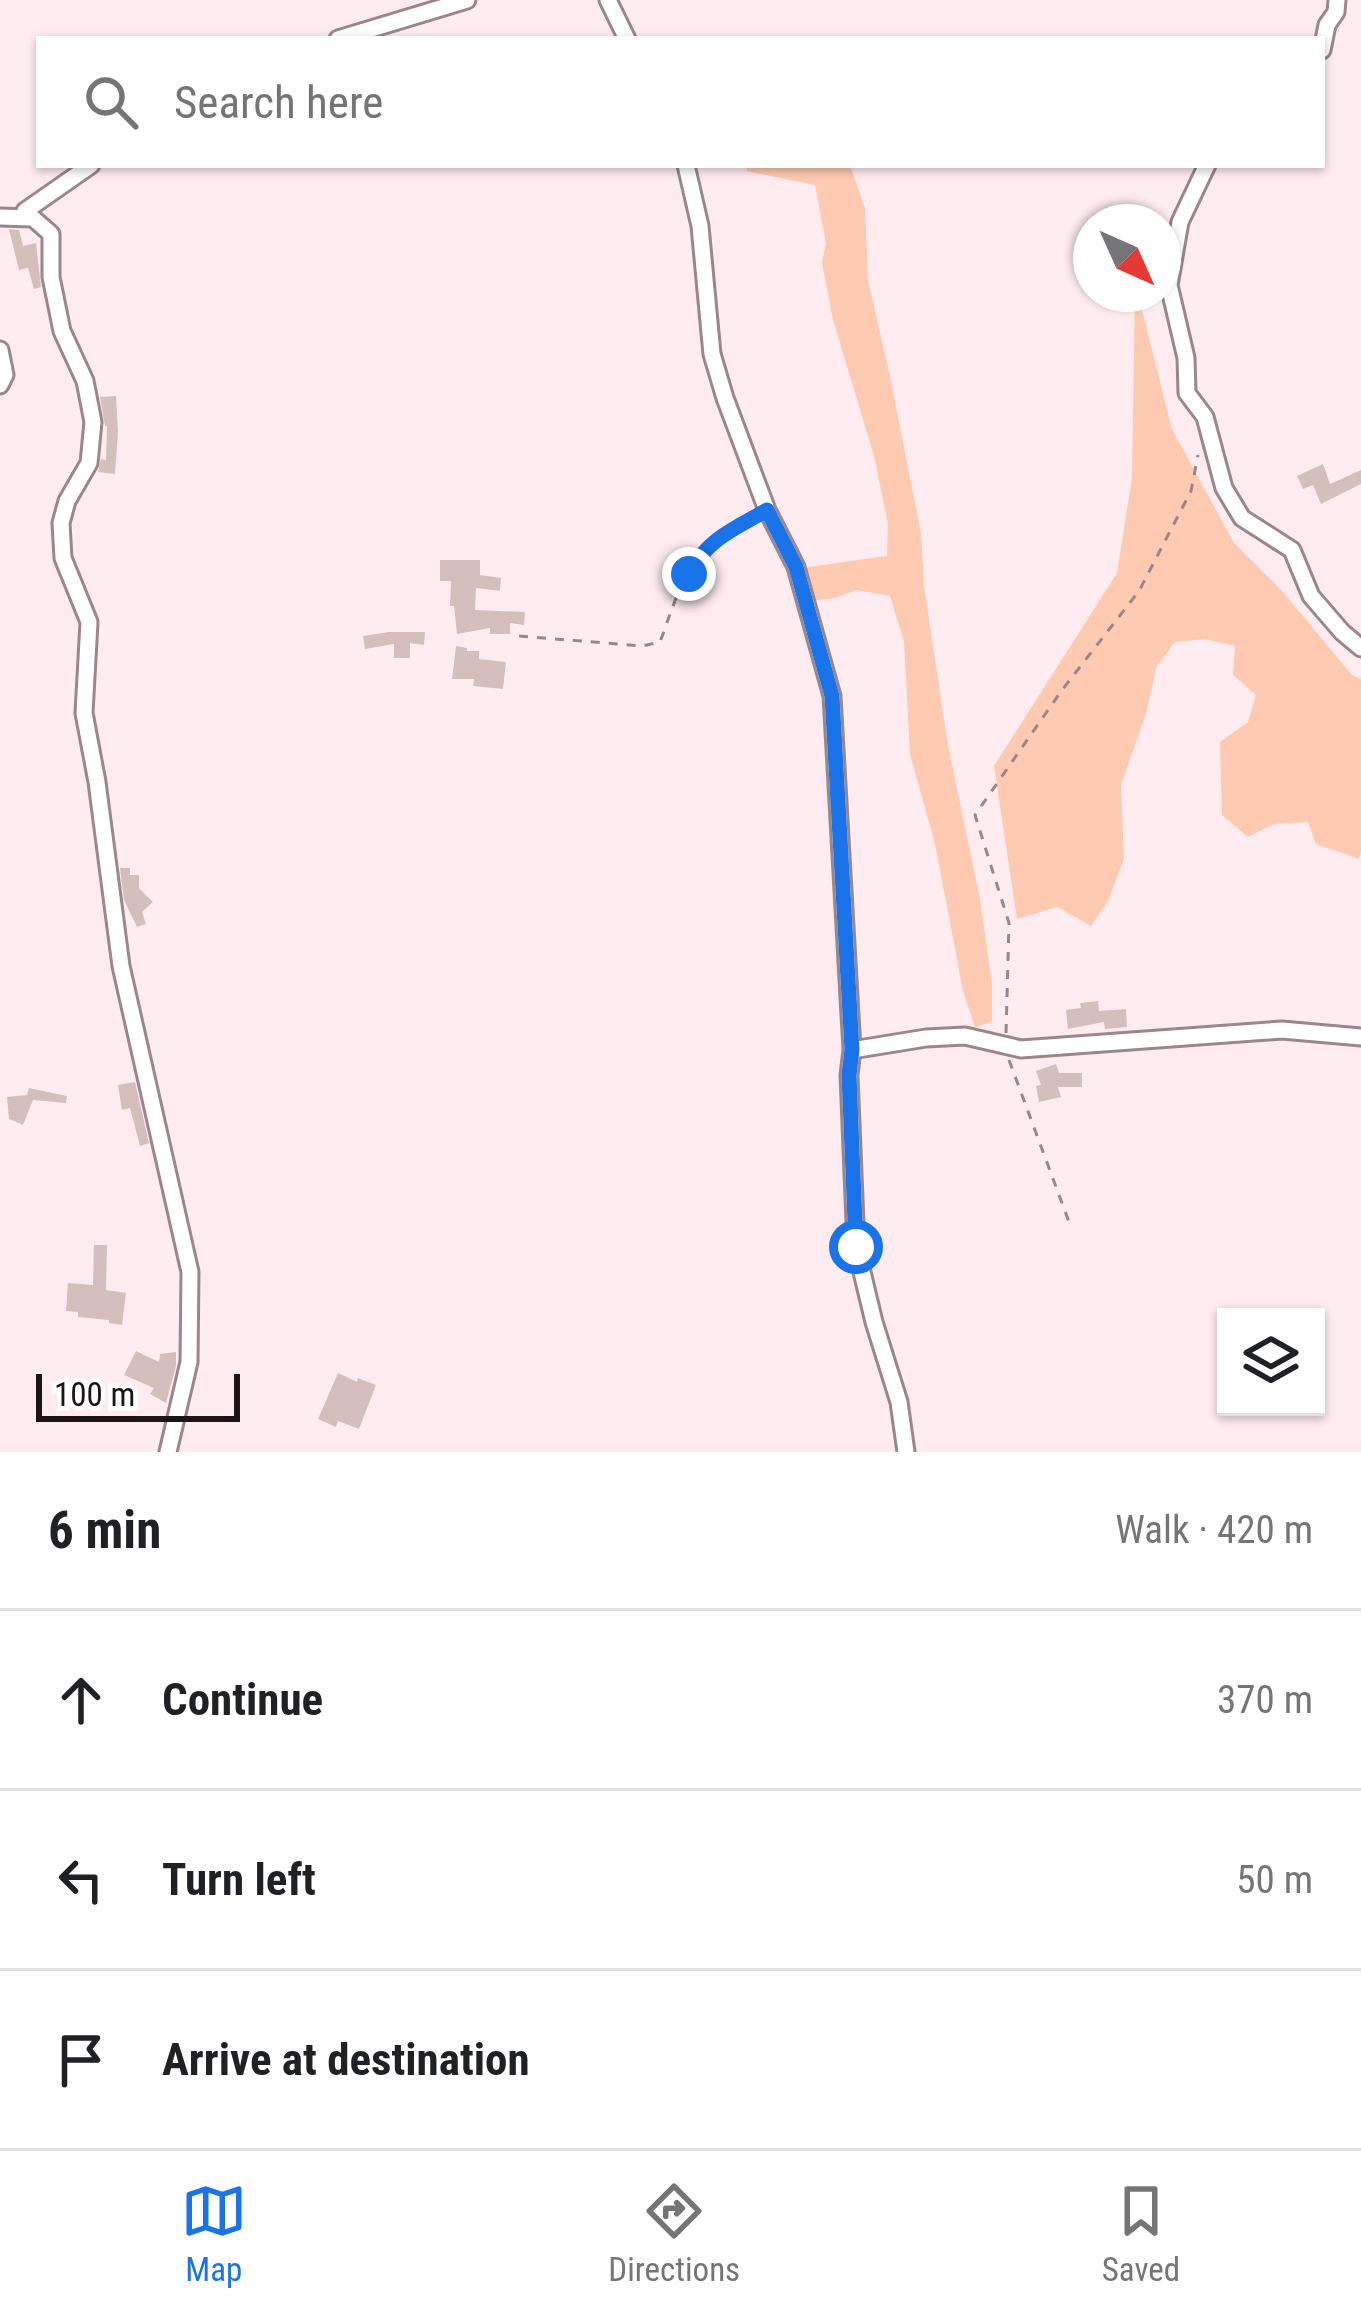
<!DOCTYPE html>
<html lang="en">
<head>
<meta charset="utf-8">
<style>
	:root { --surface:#fff; --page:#f2f2f2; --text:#202124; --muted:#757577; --line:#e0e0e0; --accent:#1a73e8 }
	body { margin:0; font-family:"Roboto Condensed",sans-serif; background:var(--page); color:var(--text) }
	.controls { position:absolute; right:36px; bottom:36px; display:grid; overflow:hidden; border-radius:0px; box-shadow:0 3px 9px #0004 }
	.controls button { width:108px; height:108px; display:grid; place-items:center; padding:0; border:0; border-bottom:3px solid var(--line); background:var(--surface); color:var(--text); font:60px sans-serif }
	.compass { position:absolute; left:1073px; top:204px; width:108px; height:108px; border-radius:50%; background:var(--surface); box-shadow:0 3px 9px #0004; rotate:135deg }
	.scale { position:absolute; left:36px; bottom:30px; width:204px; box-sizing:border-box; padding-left:12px; border:6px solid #1c1416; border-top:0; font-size:33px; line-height:42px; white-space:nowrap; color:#1c1416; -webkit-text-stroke:9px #fff; paint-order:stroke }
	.stop { position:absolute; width:36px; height:36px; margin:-27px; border:9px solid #1a73e8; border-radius:50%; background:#fff }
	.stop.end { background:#1a73e8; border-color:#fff; box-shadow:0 3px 12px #0008 }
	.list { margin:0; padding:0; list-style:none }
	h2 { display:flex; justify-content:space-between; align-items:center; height:156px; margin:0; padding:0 48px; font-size:51px }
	h2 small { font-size:39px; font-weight:400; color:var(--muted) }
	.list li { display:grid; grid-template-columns:78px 1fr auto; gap:36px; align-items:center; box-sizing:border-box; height:180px; padding:0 48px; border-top:3px solid var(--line) }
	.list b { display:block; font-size:45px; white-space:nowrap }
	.list em { font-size:39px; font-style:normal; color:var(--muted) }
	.icon { flex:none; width:66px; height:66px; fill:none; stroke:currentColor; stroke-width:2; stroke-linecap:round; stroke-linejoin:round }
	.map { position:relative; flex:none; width:1361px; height:1452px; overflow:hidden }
	.search { position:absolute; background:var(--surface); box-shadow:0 3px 9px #0004; left:36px; right:36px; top:36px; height:132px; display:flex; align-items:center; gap:30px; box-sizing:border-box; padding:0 42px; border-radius:0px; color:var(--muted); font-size:45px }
	.sheet { height:696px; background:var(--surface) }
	nav { display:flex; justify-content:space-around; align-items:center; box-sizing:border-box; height:168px; border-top:3px solid var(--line); background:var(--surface); font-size:33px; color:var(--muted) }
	nav a { display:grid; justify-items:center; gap:6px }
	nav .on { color:var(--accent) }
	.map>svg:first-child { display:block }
	.green { fill:#fecab1 }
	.building { fill:#d5bfbc }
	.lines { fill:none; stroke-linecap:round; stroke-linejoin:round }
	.minor-casing { stroke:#9b868b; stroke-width:21 }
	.path { stroke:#96888b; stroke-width:3; stroke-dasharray:9 9; stroke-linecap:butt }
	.minor { stroke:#fff; stroke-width:15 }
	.route { stroke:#1a73e8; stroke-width:15 }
</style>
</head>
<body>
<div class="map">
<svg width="1361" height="1452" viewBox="0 0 1361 1452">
	<rect width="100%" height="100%" fill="#ffecf0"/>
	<path class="green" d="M 749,165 L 850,165 L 865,208 L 868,280 L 890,376 L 921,533 L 924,586 L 948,745 L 980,899 L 992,984 L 992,1022 L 975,1027 L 963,991 L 935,844 L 910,754 L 904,642 L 890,596 L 857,590 L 835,598 L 809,601 L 802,568 L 887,556 L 888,524 L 874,456 L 833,320 L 822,263 L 826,243 L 815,185 L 746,171 Z
		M 1135,294 L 1138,294 L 1172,429 L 1234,543 L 1283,592 L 1352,675 L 1361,679 L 1361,851 L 1359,859 L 1316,844 L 1308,822 L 1274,824 L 1248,837 L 1222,815 L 1220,742 L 1248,722 L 1256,695 L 1233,675 L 1235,646 L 1205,639 L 1175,642 L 1156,668 L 1147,711 L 1121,785 L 1124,859 L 1108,901 L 1091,926 L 1057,907 L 1017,919 L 994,766 L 1117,573 L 1132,478 Z"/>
	<path class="building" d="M 9,229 L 19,230 L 23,246 L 36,243 L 41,287 L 34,289 L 28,268 L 19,270 Z
		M 116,396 L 118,432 L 115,474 L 98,472 L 101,459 L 106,460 L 107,426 L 105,426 L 100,397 Z
		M 1323,464 L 1330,484 L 1361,470 L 1361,484 L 1321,504 L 1313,485 L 1303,489 L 1297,476 Z
		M 440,560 L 480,560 L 480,575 L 501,578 L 500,591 L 476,588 L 475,610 L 525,612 L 524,625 L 510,623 L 510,634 L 490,634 L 490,628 L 457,634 L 454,606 L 450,606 L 451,581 L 440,581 Z
		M 389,632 L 425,632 L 424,645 L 410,643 L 410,658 L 394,658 L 394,644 L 365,649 L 363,636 Z
		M 456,646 L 467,648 L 467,651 L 479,651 L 479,659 L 506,662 L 503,689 L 473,686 L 474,679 L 452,679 Z
		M 120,868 L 130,868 L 130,875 L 139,875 L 139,888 L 153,902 L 142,912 L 146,924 L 137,927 L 124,900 Z
		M 1098,1001 L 1099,1011 L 1126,1009 L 1127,1027 L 1105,1029 L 1104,1022 L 1068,1029 L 1066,1010 L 1081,1008 L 1080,1003 Z
		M 1056,1064 L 1059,1073 L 1082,1073 L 1082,1087 L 1058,1087 L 1061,1097 L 1039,1102 L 1036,1086 L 1041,1085 L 1036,1071 Z
		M 135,1082 L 149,1143 L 140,1146 L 130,1108 L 122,1110 L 118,1085 Z
		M 29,1088 L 67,1096 L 66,1103 L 33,1100 L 23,1125 L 9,1119 L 7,1097 L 27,1095 Z
		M 94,1245 L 107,1245 L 106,1290 L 126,1293 L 122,1325 L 109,1323 L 109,1320 L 78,1317 L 78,1312 L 66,1311 L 68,1283 L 93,1285 Z
		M 136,1351 L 159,1362 L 160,1354 L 176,1352 L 176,1366 L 166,1403 L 150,1394 L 154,1388 L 124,1375 Z
		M 338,1373 L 357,1382 L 358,1378 L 376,1385 L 359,1429 L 338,1421 L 336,1427 L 318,1419 Z"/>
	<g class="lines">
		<defs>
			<path id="minor" d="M 608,0 L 627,39
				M 338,39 L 467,0
				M 1322,50 L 1327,25 L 1336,12 L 1337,0
				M 686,165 L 700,226 L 712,354 L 725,398 L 767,510 L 796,567 L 832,696 L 852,1050 L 849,1075 L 856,1247 L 874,1322 L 899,1402 L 906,1452
				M 1207,165 L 1180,222 L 1169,285 L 1186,358 L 1187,393 L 1205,417 L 1224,488 L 1242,518 L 1292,550 L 1311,596 L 1342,632 L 1361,648
				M 25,211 L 51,234 L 51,277 L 62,331 L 85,381 L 93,422 L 89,463 L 67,501 L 61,523 L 63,558 L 89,622 L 84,713 L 97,782 L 121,966 L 190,1272 L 189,1362 L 168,1452
				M 0,217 L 31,218 L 25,211 L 91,165
				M 0,350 L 5,375 L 0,385
				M 852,1050 L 926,1038 L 965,1036 L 1021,1049 L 1282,1030 L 1361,1037"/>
		</defs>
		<use href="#minor" class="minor-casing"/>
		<path class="path" d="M 519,636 L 642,646 L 660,642 C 671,613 680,579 700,554 C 713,538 737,527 755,517
			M 1006,1033 L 1009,923 L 975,815 L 1062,690 L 1139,591 L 1191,491 L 1198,455
			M 1009,1060 L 1069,1222"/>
		<use href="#minor" class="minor"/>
	</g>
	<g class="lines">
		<path class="route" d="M 689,574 C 707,539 734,529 767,510 L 796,567 L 832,696 L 852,1050 L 849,1075 L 856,1247"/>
	</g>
</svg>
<div class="controls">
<button><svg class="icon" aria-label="layers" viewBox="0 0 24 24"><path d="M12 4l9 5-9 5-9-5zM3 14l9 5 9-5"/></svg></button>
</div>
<svg class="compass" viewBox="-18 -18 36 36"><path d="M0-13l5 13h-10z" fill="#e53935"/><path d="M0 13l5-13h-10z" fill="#757577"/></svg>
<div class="scale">100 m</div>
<div class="stop" style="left:856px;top:1247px"></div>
<div class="stop end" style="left:689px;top:574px"></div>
<div class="search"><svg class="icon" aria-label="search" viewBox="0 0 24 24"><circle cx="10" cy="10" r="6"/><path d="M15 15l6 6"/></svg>Search here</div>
</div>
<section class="sheet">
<h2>6 min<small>Walk · 420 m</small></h2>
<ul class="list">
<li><svg class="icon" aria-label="ahead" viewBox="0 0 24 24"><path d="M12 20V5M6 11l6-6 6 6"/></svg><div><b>Continue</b></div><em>370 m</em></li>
<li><svg class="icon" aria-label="left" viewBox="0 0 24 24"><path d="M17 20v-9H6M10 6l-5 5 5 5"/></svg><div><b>Turn left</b></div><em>50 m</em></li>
<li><svg class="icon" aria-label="arrive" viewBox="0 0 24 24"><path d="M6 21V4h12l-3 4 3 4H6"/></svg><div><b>Arrive at destination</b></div></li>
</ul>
</section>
<nav>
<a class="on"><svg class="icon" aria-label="map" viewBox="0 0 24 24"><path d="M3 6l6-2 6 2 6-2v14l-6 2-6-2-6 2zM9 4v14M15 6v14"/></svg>Map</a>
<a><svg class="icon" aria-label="directions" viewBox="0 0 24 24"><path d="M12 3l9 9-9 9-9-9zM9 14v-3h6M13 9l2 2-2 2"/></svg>Directions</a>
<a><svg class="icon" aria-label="saved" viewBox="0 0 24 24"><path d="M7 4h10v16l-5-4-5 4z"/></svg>Saved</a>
</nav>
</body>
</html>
